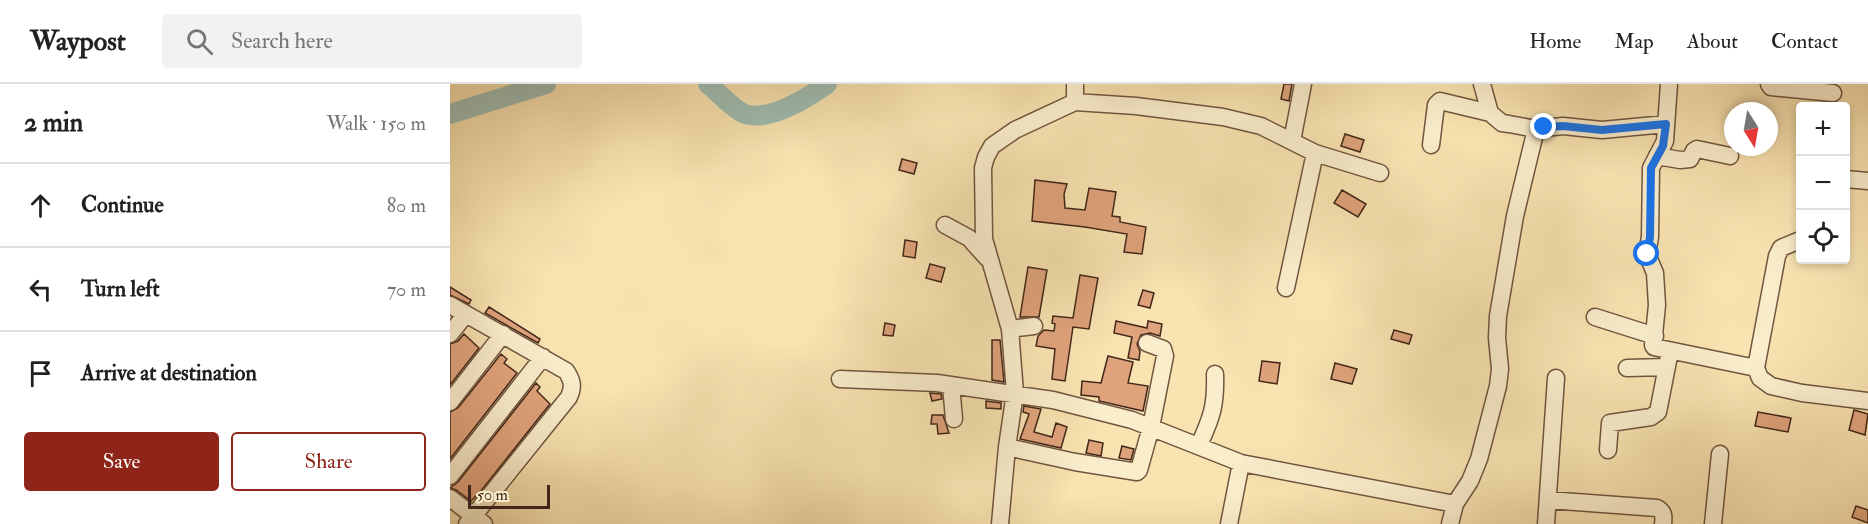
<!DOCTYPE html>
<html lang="en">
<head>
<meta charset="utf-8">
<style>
	:root { --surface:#fff; --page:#f2f2f2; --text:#202124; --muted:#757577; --line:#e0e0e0; --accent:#8f2418 }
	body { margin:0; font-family:"IM FELL Double Pica",serif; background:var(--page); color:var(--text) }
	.controls { position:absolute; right:18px; top:18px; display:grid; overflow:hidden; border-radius:6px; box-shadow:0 3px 9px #0003 }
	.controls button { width:54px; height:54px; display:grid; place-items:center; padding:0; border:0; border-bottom:2px solid var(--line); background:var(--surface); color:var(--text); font:30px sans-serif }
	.compass { position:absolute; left:1274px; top:18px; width:54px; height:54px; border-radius:50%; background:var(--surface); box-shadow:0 3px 9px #0003; rotate:169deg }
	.scale { position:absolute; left:18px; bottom:15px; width:82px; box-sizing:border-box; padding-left:6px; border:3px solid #422619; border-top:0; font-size:16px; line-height:21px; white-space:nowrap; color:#422619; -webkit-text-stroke:4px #faedcc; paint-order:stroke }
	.stop { position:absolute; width:18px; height:18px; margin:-14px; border:4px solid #1a73e8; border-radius:50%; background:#fff }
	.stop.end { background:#1a73e8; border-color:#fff; box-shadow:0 2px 6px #0008 }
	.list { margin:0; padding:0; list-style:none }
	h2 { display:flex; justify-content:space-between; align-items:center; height:78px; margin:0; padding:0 24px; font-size:26px }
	h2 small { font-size:20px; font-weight:400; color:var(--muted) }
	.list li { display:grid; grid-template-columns:39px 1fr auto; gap:18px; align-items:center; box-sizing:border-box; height:84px; padding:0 24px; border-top:2px solid var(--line) }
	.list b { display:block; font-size:22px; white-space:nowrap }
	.list em { font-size:20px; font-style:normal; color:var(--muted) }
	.actions { display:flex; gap:12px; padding:18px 24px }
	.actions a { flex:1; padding:14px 0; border:2px solid var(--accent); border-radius:6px; text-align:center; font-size:21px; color:var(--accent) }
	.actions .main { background:var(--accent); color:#fff }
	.icon { flex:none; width:33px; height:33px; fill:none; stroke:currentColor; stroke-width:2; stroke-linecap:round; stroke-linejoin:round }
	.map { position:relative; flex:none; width:1418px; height:440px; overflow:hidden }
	header { display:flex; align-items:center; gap:36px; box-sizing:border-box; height:84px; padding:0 30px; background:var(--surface); border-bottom:2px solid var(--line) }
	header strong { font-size:28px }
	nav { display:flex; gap:33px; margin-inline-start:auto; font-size:21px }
	.search { width:420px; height:54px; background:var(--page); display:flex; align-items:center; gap:15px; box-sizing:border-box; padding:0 21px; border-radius:6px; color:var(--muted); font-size:22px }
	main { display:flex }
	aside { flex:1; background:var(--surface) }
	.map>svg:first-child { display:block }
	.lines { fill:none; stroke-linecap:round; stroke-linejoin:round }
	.river { stroke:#9fbdb2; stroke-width:20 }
	.building { fill:#dfa37c; stroke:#422619; stroke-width:1.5 }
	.minor-casing { stroke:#70553f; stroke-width:19 }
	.minor { stroke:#faedcc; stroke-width:16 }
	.route { stroke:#1a73e8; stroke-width:8 }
</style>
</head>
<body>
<header>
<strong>Waypost</strong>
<div class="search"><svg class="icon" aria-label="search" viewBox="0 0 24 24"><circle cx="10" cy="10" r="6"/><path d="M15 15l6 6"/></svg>Search here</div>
<nav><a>Home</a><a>Map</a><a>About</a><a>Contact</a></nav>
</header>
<main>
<aside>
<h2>2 min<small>Walk · 150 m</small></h2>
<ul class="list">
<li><svg class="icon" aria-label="ahead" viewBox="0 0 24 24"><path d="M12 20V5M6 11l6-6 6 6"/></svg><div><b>Continue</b></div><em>80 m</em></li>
<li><svg class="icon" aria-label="left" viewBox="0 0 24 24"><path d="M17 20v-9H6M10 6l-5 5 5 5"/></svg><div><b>Turn left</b></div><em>70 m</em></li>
<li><svg class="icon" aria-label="arrive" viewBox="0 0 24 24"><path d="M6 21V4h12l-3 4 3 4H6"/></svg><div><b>Arrive at destination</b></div></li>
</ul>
<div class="actions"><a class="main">Save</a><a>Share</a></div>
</aside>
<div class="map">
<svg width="1418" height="440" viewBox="0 0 1418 440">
	<rect width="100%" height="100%" fill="#f8e3b1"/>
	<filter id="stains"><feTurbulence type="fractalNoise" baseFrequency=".00333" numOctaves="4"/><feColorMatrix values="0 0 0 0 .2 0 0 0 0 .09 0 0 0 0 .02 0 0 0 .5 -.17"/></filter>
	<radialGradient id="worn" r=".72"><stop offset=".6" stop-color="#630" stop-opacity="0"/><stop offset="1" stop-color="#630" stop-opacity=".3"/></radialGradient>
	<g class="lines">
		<path class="river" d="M 258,0 C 268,8 284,26 295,30 C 320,38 357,14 377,0
			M 0,30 L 96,0"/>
	</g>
	<path class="building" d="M 834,0 L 842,0 L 839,17 L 831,15 Z
		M 895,50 L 914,56 L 910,68 L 891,62 Z
		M 452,75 L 467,79 L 464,90 L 449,86 Z
		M 585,96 L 617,100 L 614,110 L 615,124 L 635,126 L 639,104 L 666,108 L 662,132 L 670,133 L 670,138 L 696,143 L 692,170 L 674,168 L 677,150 L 635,143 L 582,137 Z
		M 892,106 L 916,120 L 908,133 L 884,119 Z
		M 455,156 L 467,158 L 465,174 L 453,172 Z
		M 480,180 L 495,184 L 491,198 L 476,194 Z
		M 578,183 L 597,186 L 589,233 L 570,233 Z
		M 630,191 L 648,194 L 639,245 L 623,243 L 615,297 L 602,295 L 605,265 L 586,262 L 588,252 L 594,246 L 604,247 L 605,240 L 602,239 L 603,232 L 623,234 Z
		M 0,203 L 21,216 L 19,220 L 0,211 Z
		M 693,206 L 704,209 L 700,224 L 688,221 Z
		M 39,223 L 90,255 L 88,259 L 35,229 Z
		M 666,237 L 697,244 L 698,237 L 712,240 L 710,252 L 700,249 L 691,251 L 687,260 L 690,267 L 689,276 L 678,274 L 682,253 L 664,249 Z
		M 435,239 L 445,241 L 443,252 L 433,251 Z
		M 944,246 L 962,251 L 959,260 L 941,255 Z
		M 14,250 L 29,264 L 0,301 L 0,260 L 8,257 Z
		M 542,256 L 550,256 L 554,298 L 542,296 Z
		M 51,270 L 57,275 L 54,279 L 67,289 L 0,375 L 0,328 L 8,324 Z
		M 658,272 L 683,278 L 678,299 L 698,302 L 693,327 L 649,317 L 649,313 L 631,311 L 632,297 L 651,299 Z
		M 812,277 L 830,279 L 827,300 L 809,297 Z
		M 885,279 L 907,285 L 902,300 L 881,295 Z
		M 86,299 L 90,303 L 87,307 L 100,320 L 30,408 L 21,417 L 6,406 L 0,404 L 8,398 Z
		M 480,309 L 491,310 L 492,315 L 482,317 Z
		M 536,317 L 551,319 L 551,325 L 536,324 Z
		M 574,322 L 591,325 L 584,348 L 602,353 L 606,339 L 617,343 L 611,364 L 570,355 L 579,330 L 573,328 Z
		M 1404,326 L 1418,330 L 1415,351 L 1399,346 Z
		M 1308,328 L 1341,334 L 1338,348 L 1305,342 Z
		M 482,331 L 493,331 L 499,349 L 488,350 L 487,340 L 481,340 Z
		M 639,356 L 653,359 L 651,372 L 636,369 Z
		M 672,362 L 684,365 L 681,376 L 669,374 Z
		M 1406,422 L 1418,426 L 1418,439 L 1402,433 Z"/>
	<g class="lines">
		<defs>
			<path id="minor" d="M 625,0 L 625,18
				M 1032,0 L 1040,29 L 1052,39 L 1059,40 L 1086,45 L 1113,42 L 1152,46 L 1216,40
				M 1219,0 L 1215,57 L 1201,84 L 1200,153 L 1197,170 L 1205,189 L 1207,221 L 1203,261 L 1204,263 L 1306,284
				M 1319,0 L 1321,3 L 1383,9
				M 842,57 L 853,0
				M 981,61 L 986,21 L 990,17 L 1040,29
				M 1207,72 L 1230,76 L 1240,75 L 1244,67 L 1247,65 L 1280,72
				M 1396,95 L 1418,97
				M 495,141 L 519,154 L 538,175
				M 1350,156 L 1331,164 L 1327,172 L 1306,284 L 1310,294 L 1321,302 L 1352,309 L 1418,317
				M 836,204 L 865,69
				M 0,221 L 116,287 C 122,296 124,302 119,313 L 17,440
				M 1145,233 L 1205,252
				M 560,245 L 584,242
				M 0,250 L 16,230
				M 1177,284 L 1217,283
				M 390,295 L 487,299 L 603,316 L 682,336 L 791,379 L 1005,420
				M 501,301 L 504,335
				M 0,318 L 53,250
				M 749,361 C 762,333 766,321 765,290
				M 557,363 L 625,378 L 687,388 L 689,386 L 701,343 L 715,272 L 713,265 L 697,259
				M 1158,366 L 1160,339 L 1201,333 L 1208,328 L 1220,267
				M 0,392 L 93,273
				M 0,414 L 34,440
				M 1098,416 L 1207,424 C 1214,428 1214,432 1213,440
				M 550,440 L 557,363 L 565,309 L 560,245 L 534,155 L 533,84 L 536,73 L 542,62 L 565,46 L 625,18 L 686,22 L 773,33 L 811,42 L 865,69 L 930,89
				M 779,440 L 791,379
				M 1000,440 L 1005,420 L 1020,397 L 1029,375 L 1048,302 L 1050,285 L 1047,254 L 1048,232 L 1065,132 L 1086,45
				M 1096,440 L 1106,294
				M 1263,440 L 1270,370"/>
		</defs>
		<use href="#minor" class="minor-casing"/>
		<use href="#minor" class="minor"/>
	</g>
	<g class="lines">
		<path class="route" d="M 1094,43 L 1113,42 L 1152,46 L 1216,40 L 1213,62 L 1201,84 L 1200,153 L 1197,170"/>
	</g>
	<rect width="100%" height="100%" filter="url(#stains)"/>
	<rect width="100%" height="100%" fill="url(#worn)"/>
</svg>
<div class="controls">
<button>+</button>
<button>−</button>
<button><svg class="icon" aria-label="locate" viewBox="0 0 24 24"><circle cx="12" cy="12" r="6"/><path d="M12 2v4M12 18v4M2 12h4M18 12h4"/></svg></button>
</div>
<svg class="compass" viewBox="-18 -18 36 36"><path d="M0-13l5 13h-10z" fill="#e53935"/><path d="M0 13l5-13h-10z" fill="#757577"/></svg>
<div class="scale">50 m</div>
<div class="stop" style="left:1197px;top:170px"></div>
<div class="stop end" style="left:1094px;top:43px"></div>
</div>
</main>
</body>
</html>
